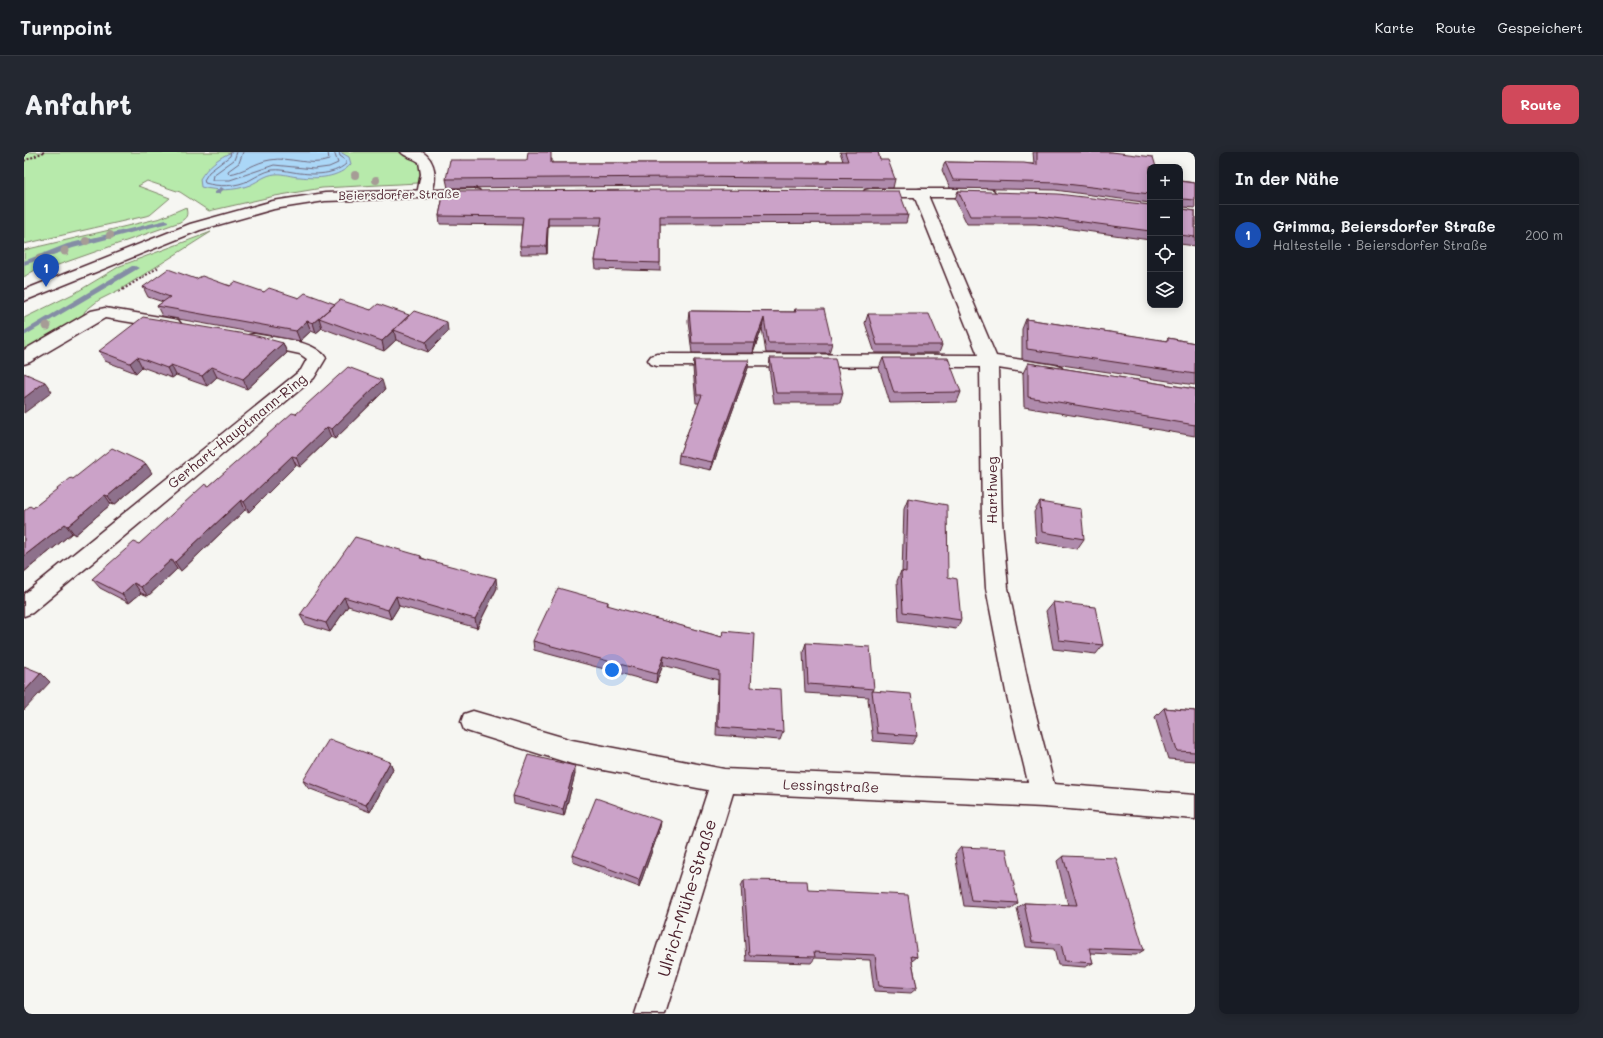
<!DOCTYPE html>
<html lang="de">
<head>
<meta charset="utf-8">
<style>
	:root { --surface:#171b24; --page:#242831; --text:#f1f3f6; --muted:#9ea1a6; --line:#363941; --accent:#d1495b }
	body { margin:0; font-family:Mali,sans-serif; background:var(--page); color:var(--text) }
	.controls { position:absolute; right:12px; top:12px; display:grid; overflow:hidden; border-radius:8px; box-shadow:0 2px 10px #0003 }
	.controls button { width:36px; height:36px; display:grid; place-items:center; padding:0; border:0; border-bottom:1px solid var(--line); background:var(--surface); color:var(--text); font:20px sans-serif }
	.you { position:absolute; left:588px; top:518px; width:14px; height:14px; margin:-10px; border:3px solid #fff; border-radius:50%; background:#1a73e8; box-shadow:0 0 0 6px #1a73e833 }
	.badge { display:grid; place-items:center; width:26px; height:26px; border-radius:50%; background:var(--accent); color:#fff; font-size:13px; font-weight:700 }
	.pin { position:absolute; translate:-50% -33px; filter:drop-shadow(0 1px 2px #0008) }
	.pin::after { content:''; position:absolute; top:21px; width:14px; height:12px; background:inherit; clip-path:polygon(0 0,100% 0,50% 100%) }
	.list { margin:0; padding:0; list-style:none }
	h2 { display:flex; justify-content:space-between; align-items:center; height:52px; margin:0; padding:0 16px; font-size:17px }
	h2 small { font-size:13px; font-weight:400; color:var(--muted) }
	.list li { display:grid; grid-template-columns:26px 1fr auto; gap:12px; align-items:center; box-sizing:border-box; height:60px; padding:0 16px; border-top:1px solid var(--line) }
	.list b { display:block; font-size:15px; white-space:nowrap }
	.list p { margin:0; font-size:13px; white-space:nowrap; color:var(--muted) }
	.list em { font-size:13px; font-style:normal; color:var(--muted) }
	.icon { flex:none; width:22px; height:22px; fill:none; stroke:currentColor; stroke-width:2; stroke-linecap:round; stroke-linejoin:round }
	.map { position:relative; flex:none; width:1171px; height:862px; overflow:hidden; border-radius:8px }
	header { display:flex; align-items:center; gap:24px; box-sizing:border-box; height:56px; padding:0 20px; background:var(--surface); border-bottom:1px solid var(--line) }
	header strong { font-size:19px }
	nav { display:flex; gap:22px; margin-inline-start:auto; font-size:14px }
	.intro { display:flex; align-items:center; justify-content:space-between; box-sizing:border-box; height:96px; padding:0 24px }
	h1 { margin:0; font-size:28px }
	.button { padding:10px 18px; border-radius:8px; background:var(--accent); color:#fff; font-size:14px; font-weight:700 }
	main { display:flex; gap:24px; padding:0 24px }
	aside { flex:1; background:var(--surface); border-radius:8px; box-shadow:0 2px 10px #0003 }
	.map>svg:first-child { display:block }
	.green { fill:#b7eaab; stroke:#80846b }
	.water { fill:#abd7f7; stroke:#848da5 }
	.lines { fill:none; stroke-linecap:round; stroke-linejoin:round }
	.shore { stroke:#71697d; stroke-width:1 }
	.stream { fill:#848da5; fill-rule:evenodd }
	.street-casing { stroke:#4a1f2b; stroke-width:3 }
	.secondary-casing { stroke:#4a1f2b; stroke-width:3 }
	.path { stroke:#4a1f2b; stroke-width:2; stroke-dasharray:2 2; stroke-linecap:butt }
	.street { fill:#f6f6f2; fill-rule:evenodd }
	.secondary { fill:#f6f6f2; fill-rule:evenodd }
	.tree { fill:#a69c96 }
	.wall { fill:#af8bac; stroke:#4a1f2b }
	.shaded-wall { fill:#8e718c; stroke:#4a1f2b }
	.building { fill:#cba2c8; stroke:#4a1f2b }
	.labels { text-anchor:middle; stroke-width:4; stroke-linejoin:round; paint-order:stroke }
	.far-street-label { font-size:12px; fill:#4a1f2b; stroke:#f6f6f2 }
	.street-label { font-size:14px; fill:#4a1f2b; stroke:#f6f6f2 }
	.near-street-label { font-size:17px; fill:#4a1f2b; stroke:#f6f6f2 }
</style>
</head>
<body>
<header>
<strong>Turnpoint</strong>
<nav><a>Karte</a><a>Route</a><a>Gespeichert</a></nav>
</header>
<div class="intro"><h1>Anfahrt</h1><a class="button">Route</a></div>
<main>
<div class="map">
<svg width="1171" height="862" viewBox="0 0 1171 862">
	<rect width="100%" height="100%" fill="#f6f6f2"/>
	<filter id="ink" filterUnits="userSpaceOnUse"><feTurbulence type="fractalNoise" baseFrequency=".025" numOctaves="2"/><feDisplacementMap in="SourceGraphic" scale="8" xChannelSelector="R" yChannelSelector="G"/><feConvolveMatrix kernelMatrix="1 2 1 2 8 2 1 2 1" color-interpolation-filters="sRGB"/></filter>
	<g filter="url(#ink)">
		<path class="green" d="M 0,0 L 374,0 C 393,6 400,11 394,31 L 298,36 L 251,44 L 185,59 L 156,40 L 123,29 L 114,34 L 146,46 L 126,63 L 0,92 Z
			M 162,55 C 164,64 163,65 156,70 L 31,114 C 21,112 8,119 0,125 L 0,98 L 137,66 Z
			M 187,80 L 97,137 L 75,148 L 61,159 L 57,168 L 0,198 L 0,166 L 51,141 L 96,114 Z"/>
		<path class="water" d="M 208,0 L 316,0 L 325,5 L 327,12 C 315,26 293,27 276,25 C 268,25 259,21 251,22 C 241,23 235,29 226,33 C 210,39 193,39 177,35 L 176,27 C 183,15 195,5 208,0 Z"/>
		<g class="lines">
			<path class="shore" d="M 207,0 L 206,4 L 185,20 L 180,28 L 181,31 C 195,35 212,35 226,28 C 233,24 240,20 248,18 C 256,17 262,19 269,20 C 287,23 308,24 322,12 L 322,8 L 316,4 L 315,0
				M 213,0 L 210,8 L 189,23 L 188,28 L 206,28 L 250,13 L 290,17 L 305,15 L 314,11 L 310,0
				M 219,0 L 215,11 L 204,19 L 205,22 C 220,20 232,10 246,8 C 266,4 285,15 305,8 L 304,0"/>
			<path class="stream" d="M 197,35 L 200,37 L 195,42 L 191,42 L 191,40 Z
				M 142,68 L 144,69 L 144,71 L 49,96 L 0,113 L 0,109 L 43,92 Z
				M 108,114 L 111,114 L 115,116 L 0,184 L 0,179 Z"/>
			<defs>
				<path id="street" d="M 377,0 L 398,0 C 413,8 414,32 405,45 L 400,46 L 395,45 L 393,42 L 397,22 L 395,10 C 390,6 381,5 377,0 Z
					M 896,37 L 901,38 L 903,41 L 972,204 L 1031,213 L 1037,215 L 1040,219 L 1037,223 L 1031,225 L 974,216 L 978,369 L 984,436 L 1006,540 L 1030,632 L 1171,643 L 1171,667 L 1020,655 L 709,641 L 641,862 L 611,862 L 684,638 L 548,612 L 449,581 L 440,578 L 437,570 L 440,562 L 449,559 L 548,588 L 700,617 L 1004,630 L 982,540 L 962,436 L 958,369 L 956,215 L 633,214 L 627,212 L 624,208 L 627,204 L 633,202 L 954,203 L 889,41 L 891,38 Z
					M 81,156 L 148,167 L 154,168 L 157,172 L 154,176 L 148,177 L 81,166 L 6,210 L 0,212 L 0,198 L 67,159 Z
					M 231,182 C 251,186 291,188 302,206 L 290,226 L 8,461 L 0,464 L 0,442 L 277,218 L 283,207 L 276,202 L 225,191 L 222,187 L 225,183 Z"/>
				<path id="secondary" d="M 450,37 L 455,38 L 457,41 L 455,44 L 301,49 L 250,57 L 176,78 L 0,149 L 0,138 L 166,72 L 249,49 L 301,41 Z
					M 846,37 L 964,37 L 969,38 L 971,41 L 969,44 L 964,45 L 846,45 L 841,44 L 839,41 L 841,38 Z"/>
			</defs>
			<use href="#street" class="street-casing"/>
			<use href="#secondary" class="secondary-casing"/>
			<path class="path" d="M 0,9 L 20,0
				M 95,140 L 135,115"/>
			<use href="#street" class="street"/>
			<use href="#secondary" class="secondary"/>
		</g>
		<g class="tree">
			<circle cx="331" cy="23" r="4"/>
			<circle cx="352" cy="28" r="4"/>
			<circle cx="86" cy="83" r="4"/>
			<circle cx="62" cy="89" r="4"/>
			<circle cx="41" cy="99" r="4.5"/>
			<circle cx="16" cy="107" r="4.5"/>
			<circle cx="23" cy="174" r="4.5"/>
		</g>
		<path class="wall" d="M 816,0 L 854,0 L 856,8 L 871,27 L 869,36 L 652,34 L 424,36 L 422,27 L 503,8 L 528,7 L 528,11 L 802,11 L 803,9 L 819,9 Z
			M 1009,0 L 1088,0 L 1126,15 L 1126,51 L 1031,38 L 926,36 L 918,18 L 921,10 L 1010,12 Z
			M 1156,29 L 1171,31 L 1171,56 L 1159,55 L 1159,57 L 1171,59 L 1171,94 L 1156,92 Z
			M 420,39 L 884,63 L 882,71 L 636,72 L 636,119 L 572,117 L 571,109 L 577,73 L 524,73 L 523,102 L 497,102 L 496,94 L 498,73 L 416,72 L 415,64 Z
			M 934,39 L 1126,53 L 1126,88 L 1012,72 L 943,72 L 931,47 Z
			M 172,127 L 240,140 L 347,158 L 424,180 L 404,200 L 372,188 L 360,199 L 298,176 L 292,181 L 287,179 L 276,189 L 138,164 L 133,154 L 139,150 L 124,145 L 119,135 Z
			M 771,157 L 808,191 L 805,201 L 742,201 L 738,176 L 729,201 L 668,201 L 664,169 L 665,159 L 770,160 Z
			M 844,162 L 918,193 L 915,201 L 851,201 L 841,171 Z
			M 1002,167 L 1142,189 L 1144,186 L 1171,191 L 1171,233 L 998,207 L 998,177 Z
			M 259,191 L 263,201 L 223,237 L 193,225 L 183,234 L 152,223 L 148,226 L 118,215 L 112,221 L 81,209 L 75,199 Z
			M 746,206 L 819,241 L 816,251 L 750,251 L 745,216 Z
			M 859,206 L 937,240 L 933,250 L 866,251 L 855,216 Z
			M 670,208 L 724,216 L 687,318 L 654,311 L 655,303 L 675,251 L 672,251 L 669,216 Z
			M 1004,211 L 1171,237 L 1171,284 L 1000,255 L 999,221 Z
			M 361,238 L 311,287 L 307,285 L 276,315 L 272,313 L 225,360 L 221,358 L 157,419 L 153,417 L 124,444 L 117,441 L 105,451 L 76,436 L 68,427 L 115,392 L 272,262 Z
			M 128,321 L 90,353 L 87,352 L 51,383 L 48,381 L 0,420 L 0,359 L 9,356 L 49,327 Z
			M 884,346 L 924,425 L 937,468 L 932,477 L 875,469 L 873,429 L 877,419 L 878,420 L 880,356 Z
			M 1016,350 L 1060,387 L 1053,397 L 1012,390 L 1010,360 Z
			M 397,404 L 398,406 L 473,436 L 453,476 L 375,454 L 367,467 L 324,454 L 306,480 L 281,472 L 276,463 Z
			M 584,450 L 584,454 L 698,485 L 699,479 L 727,535 L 759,580 L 756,588 L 692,583 L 694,528 L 639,513 L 632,531 L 510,498 L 509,489 Z
			M 1029,450 L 1079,493 L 1072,502 L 1029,497 L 1022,459 Z
			M 782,491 L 850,537 L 849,539 L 893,584 L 888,592 L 849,589 L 844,547 L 845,545 L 781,541 L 779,500 Z
			M 1140,556 L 1171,559 L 1171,609 L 1144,607 L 1131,565 Z
			M 366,610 L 369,617 L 346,660 L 284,636 L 279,629 Z
			M 551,622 L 540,664 L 490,652 L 489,644 Z
			M 636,676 L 615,735 L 549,710 L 549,703 Z
			M 937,695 L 994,751 L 987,757 L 940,754 L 931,702 Z
			M 1039,704 L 1120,798 L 1112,803 L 1066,801 L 1069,811 L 1061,815 L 1034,813 L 1030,797 L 1002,795 L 993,756 L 1000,751 L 1044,753 L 1033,709 Z
			M 720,728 L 784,738 L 893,805 L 888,809 L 893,836 L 887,841 L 850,839 L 846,808 L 791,806 L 787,811 L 722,809 L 717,734 Z"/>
		<path class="shaded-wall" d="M 524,65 L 524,73 L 523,102 L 522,94 Z
			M 311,152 L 295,166 L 298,176 L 292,181 L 289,171 Z
			M 740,166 L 738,176 L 729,201 L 731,191 Z
			M 283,169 L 287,179 L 276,189 L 272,179 Z
			M 423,170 L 424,180 L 404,200 L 402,190 Z
			M 370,178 L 372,188 L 360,199 L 358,189 Z
			M 259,191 L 263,201 L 223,237 L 219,227 Z
			M 113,205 L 118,215 L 112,221 L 106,211 Z
			M 725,208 L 724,216 L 687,318 L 688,310 Z
			M 147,213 L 152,223 L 148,226 L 143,216 Z
			M 188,215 L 193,225 L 183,234 L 178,224 Z
			M 358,228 L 361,238 L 311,287 L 308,277 Z
			M 21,230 L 28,240 L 0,261 L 0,246 Z
			M 303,275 L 307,285 L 276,315 L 272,305 Z
			M 268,304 L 272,313 L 225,360 L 220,350 Z
			M 122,312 L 128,321 L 90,353 L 84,344 Z
			M 81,343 L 87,352 L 51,383 L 44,374 Z
			M 217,348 L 221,358 L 157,419 L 151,410 Z
			M 41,372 L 48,381 L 0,420 L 0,404 Z
			M 147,408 L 153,417 L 124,444 L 117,435 Z
			M 472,426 L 473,436 L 453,476 L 451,467 Z
			M 110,431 L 117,441 L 105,451 L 98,442 Z
			M 372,444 L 375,454 L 367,467 L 364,458 Z
			M 320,445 L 324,454 L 306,480 L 302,471 Z
			M 640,504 L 639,513 L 632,531 L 633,522 Z
			M 17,521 L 26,530 L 0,558 L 0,540 Z
			M 366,610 L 369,617 L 346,660 L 342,653 Z
			M 551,614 L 551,622 L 540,664 L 539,657 Z
			M 637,669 L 636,676 L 615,735 L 615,728 Z"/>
		<path class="building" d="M 504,0 L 527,0 L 527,11 L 803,11 L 803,9 L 824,9 L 821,0 L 854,0 L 856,8 L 864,8 L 871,27 L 653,25 L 422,27 L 426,8 L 503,8 Z
			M 1013,0 L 1088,0 L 1129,5 L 1132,15 L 1126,15 L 1126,42 L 1034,31 L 929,28 L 921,10 L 1000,11 L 1013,13 Z
			M 1156,29 L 1171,31 L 1171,48 L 1159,47 L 1159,57 L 1171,59 L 1171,85 L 1156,83 Z
			M 652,38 L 875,39 L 884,63 L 636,64 L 636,111 L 571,109 L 578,65 L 524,65 L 522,94 L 496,94 L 499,65 L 415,64 L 420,39 Z
			M 934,39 L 1034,42 L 1126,53 L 1126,79 L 1015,64 L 946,64 Z
			M 144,117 L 172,127 L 178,124 L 206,134 L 211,130 L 240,140 L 245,136 L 275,146 L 281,141 L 311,152 L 289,171 L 283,169 L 272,179 L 133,154 L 146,145 L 119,135 Z
			M 316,148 L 347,158 L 354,152 L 385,163 L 358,189 L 295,166 Z
			M 771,157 L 800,157 L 808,191 L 744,191 L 740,166 L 731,191 L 668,191 L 665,159 L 772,160 Z
			M 390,159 L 423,170 L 402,190 L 370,178 Z
			M 844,162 L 905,162 L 918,193 L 853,193 Z
			M 119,165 L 233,184 L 259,191 L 219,227 L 188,215 L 178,224 L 147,213 L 143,216 L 113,205 L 106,211 L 75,199 Z
			M 1002,167 L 1144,189 L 1144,186 L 1171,191 L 1171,222 L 1003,197 Z
			M 746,206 L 811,206 L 819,241 L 752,241 Z
			M 859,206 L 924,206 L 937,240 L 870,241 Z
			M 670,208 L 725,208 L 688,310 L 655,303 L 678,243 L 673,243 Z
			M 1004,211 L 1171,237 L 1171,273 L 1004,245 Z
			M 324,215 L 358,228 L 308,277 L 303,275 L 272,305 L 268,304 L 220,350 L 217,348 L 151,410 L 147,408 L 117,435 L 110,431 L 98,442 L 68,427 L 110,390 L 115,392 L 181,332 L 185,334 L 268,261 L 272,262 Z
			M 0,221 L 21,230 L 0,246 Z
			M 88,296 L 122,312 L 84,344 L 81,343 L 44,374 L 41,372 L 0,404 L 0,359 L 6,354 L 9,356 L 47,326 L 49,327 Z
			M 884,346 L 923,353 L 924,425 L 933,427 L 937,468 L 879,460 L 877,419 L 882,420 Z
			M 1016,350 L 1057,357 L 1060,387 L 1018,380 Z
			M 331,385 L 397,404 L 396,406 L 472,426 L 451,467 L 372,444 L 364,458 L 320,445 L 302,471 L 276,463 Z
			M 534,436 L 584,450 L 583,453 L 698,485 L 699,479 L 730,482 L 727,535 L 757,537 L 759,580 L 694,575 L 695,519 L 640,504 L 633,522 L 509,489 Z
			M 1029,450 L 1071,455 L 1079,493 L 1035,488 Z
			M 782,491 L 846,495 L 850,537 L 784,532 Z
			M 0,514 L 17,521 L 0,540 Z
			M 848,539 L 887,542 L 893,584 L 853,581 Z
			M 1140,556 L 1171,559 L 1171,600 L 1153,599 Z
			M 305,587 L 366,610 L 342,653 L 279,629 Z
			M 504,603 L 551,614 L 539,657 L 489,644 Z
			M 572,646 L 637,669 L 615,728 L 549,703 Z
			M 937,695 L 982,697 L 994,751 L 947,748 Z
			M 1039,704 L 1092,706 L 1120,798 L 1065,796 L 1069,811 L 1041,809 L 1037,792 L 1008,790 L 1000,751 L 1053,753 Z
			M 720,728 L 783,729 L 784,738 L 884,743 L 893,805 L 887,804 L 893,836 L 855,834 L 851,803 L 790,800 L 791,805 L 725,803 Z"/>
	</g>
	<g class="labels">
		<g class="far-street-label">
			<text transform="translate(375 43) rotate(-1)" y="4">Beiersdorfer Straße</text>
		</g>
		<g class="street-label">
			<text transform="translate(213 279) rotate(-39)" y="5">Gerhart-Hauptmann-Ring</text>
			<text transform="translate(968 338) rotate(-90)" y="5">Harthweg</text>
			<text transform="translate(807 634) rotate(2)" y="5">Lessingstraße</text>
		</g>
		<g class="near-street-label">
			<text transform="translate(663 746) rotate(-73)" y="6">Ulrich-Mühe-Straße</text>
		</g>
	</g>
</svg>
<div class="controls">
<button>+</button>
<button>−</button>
<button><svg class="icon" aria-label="locate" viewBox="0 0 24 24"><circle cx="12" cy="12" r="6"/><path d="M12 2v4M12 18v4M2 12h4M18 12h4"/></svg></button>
<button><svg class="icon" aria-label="layers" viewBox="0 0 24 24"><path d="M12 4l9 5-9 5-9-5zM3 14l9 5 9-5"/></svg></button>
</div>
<div class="you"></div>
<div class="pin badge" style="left:22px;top:135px;background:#1a4fb4">1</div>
</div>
<aside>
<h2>In der Nähe<small></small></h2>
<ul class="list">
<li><span class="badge" style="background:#1a4fb4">1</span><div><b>Grimma, Beiersdorfer Straße</b><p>Haltestelle · Beiersdorfer Straße</p></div><em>200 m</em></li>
</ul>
</aside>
</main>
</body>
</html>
